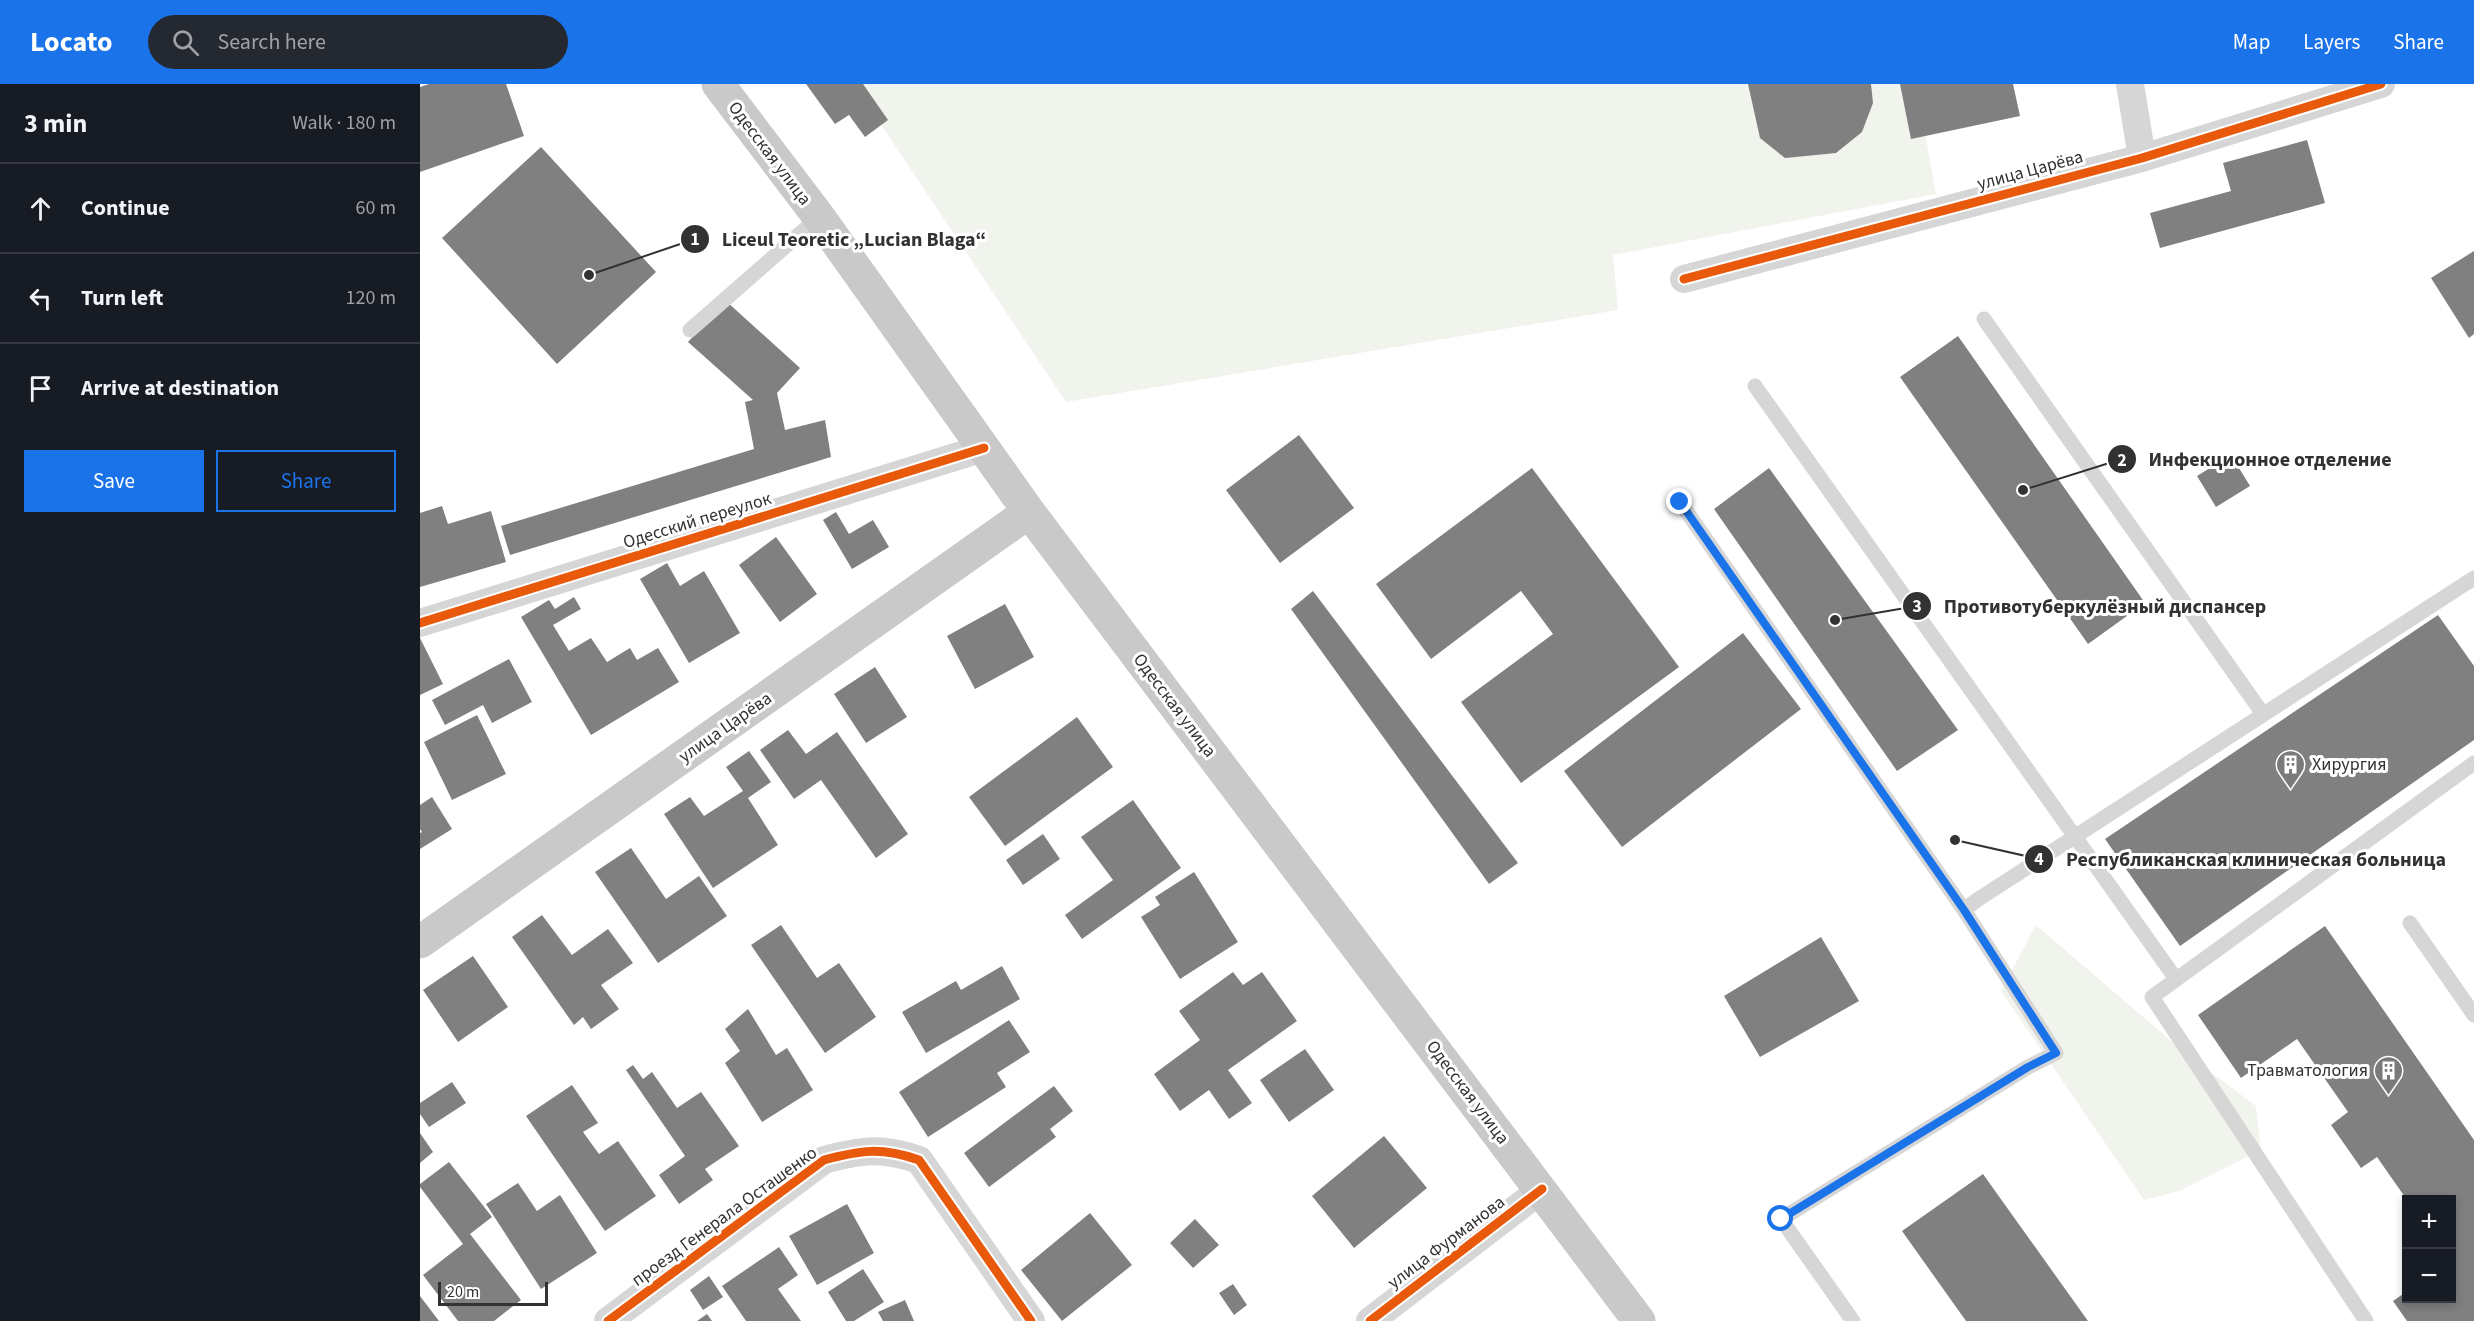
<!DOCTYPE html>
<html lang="en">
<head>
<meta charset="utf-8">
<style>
	:root { --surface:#171b24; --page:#242831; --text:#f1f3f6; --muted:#9ea1a6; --line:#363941; --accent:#1a73e8 }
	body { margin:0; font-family:"Source Sans 3",sans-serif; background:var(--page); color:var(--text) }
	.controls { position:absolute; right:18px; bottom:18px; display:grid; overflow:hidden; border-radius:0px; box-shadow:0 3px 9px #0003 }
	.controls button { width:54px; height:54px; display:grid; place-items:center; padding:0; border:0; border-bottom:2px solid var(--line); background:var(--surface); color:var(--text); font:30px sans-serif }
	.scale { position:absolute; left:18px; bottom:15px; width:110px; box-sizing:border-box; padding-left:6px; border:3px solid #323232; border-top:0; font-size:16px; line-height:21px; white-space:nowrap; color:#323232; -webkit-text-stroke:4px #fff; paint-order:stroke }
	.stop { position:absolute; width:18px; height:18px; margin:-14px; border:4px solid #1a73e8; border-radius:50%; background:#fff }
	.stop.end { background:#1a73e8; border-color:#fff; box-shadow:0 2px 6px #0008 }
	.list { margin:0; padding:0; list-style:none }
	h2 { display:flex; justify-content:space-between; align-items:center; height:78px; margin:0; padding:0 24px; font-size:26px }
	h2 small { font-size:20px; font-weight:400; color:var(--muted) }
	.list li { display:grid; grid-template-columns:39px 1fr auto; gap:18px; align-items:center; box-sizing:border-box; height:90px; padding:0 24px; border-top:2px solid var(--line) }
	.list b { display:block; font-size:22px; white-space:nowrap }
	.list em { font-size:20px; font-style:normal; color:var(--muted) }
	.actions { display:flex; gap:12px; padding:18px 24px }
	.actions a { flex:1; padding:14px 0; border:2px solid var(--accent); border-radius:0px; text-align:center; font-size:21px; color:var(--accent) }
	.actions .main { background:var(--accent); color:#fff }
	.icon { flex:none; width:33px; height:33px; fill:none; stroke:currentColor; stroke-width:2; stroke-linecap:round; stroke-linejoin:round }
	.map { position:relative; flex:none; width:2054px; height:1237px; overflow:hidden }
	header { display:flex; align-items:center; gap:36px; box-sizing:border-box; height:84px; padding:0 30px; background:var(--accent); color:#fff }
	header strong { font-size:28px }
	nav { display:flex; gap:33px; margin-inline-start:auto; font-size:21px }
	.search { width:420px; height:54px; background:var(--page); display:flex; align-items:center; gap:15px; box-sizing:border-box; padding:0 21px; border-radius:33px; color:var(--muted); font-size:22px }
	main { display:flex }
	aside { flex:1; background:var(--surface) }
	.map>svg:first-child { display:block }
	.green { fill:#f1f3ed }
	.building { fill:#808080 }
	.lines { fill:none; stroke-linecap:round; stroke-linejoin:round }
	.service { stroke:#d6d6d6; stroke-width:15 }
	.minor { stroke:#d6d6d6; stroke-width:28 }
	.primary { stroke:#c9c9c9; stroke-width:33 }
	.cycleway-casing { stroke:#fff; stroke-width:13 }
	.cycleway { stroke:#e8590c; stroke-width:9 }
	.route { stroke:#1a73e8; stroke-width:8 }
	.labels { text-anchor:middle; stroke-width:6; stroke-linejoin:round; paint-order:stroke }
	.street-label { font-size:18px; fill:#323232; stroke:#fff }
	.poi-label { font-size:18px; fill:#323232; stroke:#fff; text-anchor:start }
	.leader { fill:none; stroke:#323232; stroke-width:2 }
	.callout-dot { fill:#323232; stroke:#fff; stroke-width:2 }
	.mark-label { font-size:18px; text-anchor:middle; font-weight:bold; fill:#fff }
	.callout-label { font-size:20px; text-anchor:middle; font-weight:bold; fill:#323232; stroke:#fff; stroke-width:6; stroke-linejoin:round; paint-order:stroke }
</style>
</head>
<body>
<header>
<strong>Locato</strong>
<div class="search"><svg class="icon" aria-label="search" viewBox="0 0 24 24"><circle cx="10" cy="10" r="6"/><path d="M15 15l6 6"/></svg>Search here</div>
<nav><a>Map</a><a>Layers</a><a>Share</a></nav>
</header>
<main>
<aside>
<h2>3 min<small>Walk · 180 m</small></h2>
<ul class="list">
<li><svg class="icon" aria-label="ahead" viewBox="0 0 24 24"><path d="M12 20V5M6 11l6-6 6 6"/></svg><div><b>Continue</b></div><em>60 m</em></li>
<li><svg class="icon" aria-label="left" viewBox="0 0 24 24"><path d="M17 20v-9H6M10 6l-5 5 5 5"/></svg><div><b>Turn left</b></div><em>120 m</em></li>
<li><svg class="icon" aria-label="arrive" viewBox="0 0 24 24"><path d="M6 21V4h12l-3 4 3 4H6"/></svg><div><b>Arrive at destination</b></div></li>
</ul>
<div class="actions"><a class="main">Save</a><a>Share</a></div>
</aside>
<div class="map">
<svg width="2054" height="1237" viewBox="0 0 2054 1237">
	<rect width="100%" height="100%" fill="#fff"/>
	<path class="green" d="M 434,0 L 1496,0 L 1516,110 L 1193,171 L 1198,226 L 646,318 Z
		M 1616,841 L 1765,969 L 1836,1022 L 1841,1066 L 1759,1107 L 1724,1116 L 1581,907 Z"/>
	<path class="building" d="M 9,0 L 86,0 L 104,52 L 0,88 L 0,3 Z
		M 386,0 L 443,0 L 468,36 L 445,53 L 429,31 L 415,40 Z
		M 1328,0 L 1451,0 L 1453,19 L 1442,48 L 1416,69 L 1365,74 L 1340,54 Z
		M 1480,0 L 1593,0 L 1600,32 L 1491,55 Z
		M 1887,56 L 1905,119 L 1740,164 L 1730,129 L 1811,107 L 1803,79 Z
		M 121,63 L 236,188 L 137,280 L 22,154 Z
		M 2054,167 L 2054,250 L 2049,254 L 2011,194 Z
		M 306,217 L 380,284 L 357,309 L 365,346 L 405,336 L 411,373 L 90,471 L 81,442 L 334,365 L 325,318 L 333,316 L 268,258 Z
		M 1538,252 L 1725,519 L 1668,560 L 1480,293 Z
		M 879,351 L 934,424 L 860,479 L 806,406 Z
		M 1811,371 L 1830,402 L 1796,423 L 1777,392 Z
		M 1112,384 L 1259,583 L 1101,699 L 1041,618 L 1133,550 L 1101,507 L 1011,575 L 956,500 Z
		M 1349,384 L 1538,646 L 1477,687 L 1294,425 Z
		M 22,422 L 28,440 L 71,427 L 86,478 L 0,503 L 0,429 Z
		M 416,428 L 429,450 L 453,436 L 469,463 L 432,485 L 403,436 Z
		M 356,453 L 397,510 L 360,538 L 319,481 Z
		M 247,479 L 260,502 L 284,487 L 320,549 L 269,579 L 220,495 Z
		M 893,507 L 1098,779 L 1069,800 L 871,525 Z
		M 154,513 L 161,525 L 133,541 L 149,567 L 171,554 L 187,578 L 210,564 L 217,576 L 238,564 L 259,598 L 171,651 L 101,533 L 129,516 L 135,525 Z
		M 585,520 L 614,573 L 555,605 L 527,552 Z
		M 2018,531 L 2054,582 L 2054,656 L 1760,862 L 1685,755 Z
		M 1323,549 L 1381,625 L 1202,763 L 1144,687 Z
		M 0,554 L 23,600 L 0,611 Z
		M 89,575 L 112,618 L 72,639 L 63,621 L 25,641 L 12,616 Z
		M 455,583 L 487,633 L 446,659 L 414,610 Z
		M 57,631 L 86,690 L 32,716 L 4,658 Z
		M 657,633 L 693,683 L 585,762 L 549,713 Z
		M 368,646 L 386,670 L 417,648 L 488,750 L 456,774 L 401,696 L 374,715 L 340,666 Z
		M 329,667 L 351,698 L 328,714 L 358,761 L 293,804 L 244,730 L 270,713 L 284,732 L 323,707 L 306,683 Z
		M 12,713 L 32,745 L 0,765 L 0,749 L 2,748 L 0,745 L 0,721 Z
		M 713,716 L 761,784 L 662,855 L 645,831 L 693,796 L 661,753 Z
		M 623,750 L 640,775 L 603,801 L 586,776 Z
		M 211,764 L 246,815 L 279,792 L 307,832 L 238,879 L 175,788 Z
		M 774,788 L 818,858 L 760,895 L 721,833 L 740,821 L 735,813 Z
		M 122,831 L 152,871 L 188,845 L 213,879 L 181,901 L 199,925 L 171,945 L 163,933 L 154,941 L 92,853 Z
		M 361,841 L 397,894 L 419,879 L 456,933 L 405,969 L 331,861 Z
		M 1905,842 L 2054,1056 L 2054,1237 L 1987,1237 L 1973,1217 L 1986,1208 L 1986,1214 L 2032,1214 L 2032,1116 L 1987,1116 L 1957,1073 L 1941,1084 L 1911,1041 L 1928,1028 L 1877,955 L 1821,994 L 1778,931 Z
		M 1401,853 L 1439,917 L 1340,973 L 1304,912 Z
		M 53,872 L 88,923 L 38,958 L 3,906 Z
		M 582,882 L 600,915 L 506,969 L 482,928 L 536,897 L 541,906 Z
		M 813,888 L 823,901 L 842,888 L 877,937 L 808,986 L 832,1019 L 809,1035 L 789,1006 L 760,1027 L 734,990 L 780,956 L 759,927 Z
		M 328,925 L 356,971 L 367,964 L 393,1006 L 342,1038 L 305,979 L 320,967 L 305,945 Z
		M 589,936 L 610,968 L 577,989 L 586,1003 L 508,1053 L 479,1008 Z
		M 885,965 L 914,1006 L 869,1038 L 840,996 Z
		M 213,981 L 223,995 L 232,988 L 257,1024 L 281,1008 L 319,1062 L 285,1085 L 293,1096 L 259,1120 L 239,1091 L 265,1072 L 206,986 Z
		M 32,998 L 46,1019 L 9,1043 L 0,1030 L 0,1019 Z
		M 152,1001 L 178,1039 L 163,1048 L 179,1070 L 198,1057 L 236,1112 L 185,1147 L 106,1032 Z
		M 634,1002 L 653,1027 L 630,1045 L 636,1053 L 569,1103 L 544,1069 Z
		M 0,1049 L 13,1068 L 0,1079 Z
		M 964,1052 L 1007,1104 L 934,1164 L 892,1112 Z
		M 29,1078 L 72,1133 L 50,1150 L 101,1216 L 74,1237 L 38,1237 L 3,1191 L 43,1160 L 0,1103 L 0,1100 Z
		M 1563,1090 L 1668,1237 L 1546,1237 L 1482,1147 Z
		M 98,1099 L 117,1127 L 140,1111 L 177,1169 L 121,1205 L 66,1120 Z
		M 427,1120 L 454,1169 L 397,1201 L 369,1152 Z
		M 670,1129 L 712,1181 L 642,1237 L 601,1186 Z
		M 775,1135 L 799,1161 L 773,1184 L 750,1159 Z
		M 359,1163 L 378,1191 L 358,1205 L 381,1237 L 326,1237 L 302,1202 Z
		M 443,1185 L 464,1218 L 434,1237 L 426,1237 L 408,1208 Z
		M 289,1192 L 303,1213 L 283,1226 L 270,1206 Z
		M 813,1200 L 827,1221 L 814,1231 L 799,1209 Z
		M 0,1212 L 19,1237 L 0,1237 Z
		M 485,1216 L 494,1237 L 463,1237 L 458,1228 Z
		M 287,1230 L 292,1237 L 277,1237 Z"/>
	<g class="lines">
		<path class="service" d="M 1564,235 L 1843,630
			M 270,246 L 399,133
			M 1335,302 L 1756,895
			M 1260,418 L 1544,826
			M 1990,839 L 2054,931
			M 1433,1237 L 1361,1135 L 1608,983 L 1636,969 L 1544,826 L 1557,816 L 2054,494
			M 1946,1237 L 1732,913 L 2054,679"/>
		<path class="minor" d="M 1710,0 L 1722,74
			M 1264,195 L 1722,74 L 1961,0
			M 0,539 L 564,364
			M 188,1237 L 404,1076 C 441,1066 461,1063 499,1076 L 611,1237
			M 950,1237 L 1122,1105"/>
		<path class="primary" d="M 298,0 L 399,133 L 609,428 L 1219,1237
			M 0,858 L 609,428"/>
		<defs>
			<path id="cycleway" d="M 1264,195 L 1722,74 L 1961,0
				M 0,539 L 564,364
				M 188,1237 L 404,1076 C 441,1066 461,1063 499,1076 L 611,1237
				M 950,1237 L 1122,1105"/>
		</defs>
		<use href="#cycleway" class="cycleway-casing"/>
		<use href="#cycleway" class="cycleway"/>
	</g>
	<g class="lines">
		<path class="route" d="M 1260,418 L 1544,826 L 1636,969 L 1608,983 L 1361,1135"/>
	</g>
	<defs>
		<symbol id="building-pin" viewBox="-11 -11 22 30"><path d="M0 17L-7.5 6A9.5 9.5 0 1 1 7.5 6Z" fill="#7a7a7a" stroke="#fff"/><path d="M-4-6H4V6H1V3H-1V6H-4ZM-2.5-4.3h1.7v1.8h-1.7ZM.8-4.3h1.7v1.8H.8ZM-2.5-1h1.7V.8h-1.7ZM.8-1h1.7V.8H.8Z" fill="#fff"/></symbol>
	</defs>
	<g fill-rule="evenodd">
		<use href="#building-pin" x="1854" y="664" width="33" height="45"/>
		<use href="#building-pin" x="1952" y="970" width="33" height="45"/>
	</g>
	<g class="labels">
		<g class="street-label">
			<text transform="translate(350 69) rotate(53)" y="6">Одесская улица</text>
			<text transform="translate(1610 86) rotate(-15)" y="6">улица Царёва</text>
			<text transform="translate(277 436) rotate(-17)" y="6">Одесский переулок</text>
			<text transform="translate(755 621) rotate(53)" y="6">Одесская улица</text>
			<text transform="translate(305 643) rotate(-35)" y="6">улица Царёва</text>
			<text transform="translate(1048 1008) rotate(53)" y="6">Одесская улица</text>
			<text transform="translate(304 1132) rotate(-36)" y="6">проезд Генерала Осташенко</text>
			<text transform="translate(1026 1158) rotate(-37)" y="6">улица Фурманова</text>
		</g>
		<g class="poi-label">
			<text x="1892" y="686">Хирургия</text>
			<text x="1948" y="992" text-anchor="end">Травматология</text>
		</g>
	</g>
	<path class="leader" d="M169 191L275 155M1603 406L1702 375M1415 536L1497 522M1535 756L1619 775"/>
	<g class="callout-dot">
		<circle cx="169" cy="191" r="6"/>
		<circle cx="1603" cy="406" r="6"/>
		<circle cx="1415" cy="536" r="6"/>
		<circle cx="1535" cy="756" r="6"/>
		<circle cx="275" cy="155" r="15"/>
		<circle cx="1702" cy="375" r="15"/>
		<circle cx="1497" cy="522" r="15"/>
		<circle cx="1619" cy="775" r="15"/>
	</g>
	<g class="mark-label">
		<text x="275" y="161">1</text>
		<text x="1702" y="382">2</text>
		<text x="1497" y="528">3</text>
		<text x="1619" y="781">4</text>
	</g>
	<g class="callout-label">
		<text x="434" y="162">Liceul Teoretic „Lucian Blaga“</text>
		<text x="1850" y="382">Инфекционное отделение</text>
		<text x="1685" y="529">Противотуберкулёзный диспансер</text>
		<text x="1836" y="782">Республиканская клиническая больница</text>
	</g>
</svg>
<div class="controls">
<button>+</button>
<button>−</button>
</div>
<div class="scale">20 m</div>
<div class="stop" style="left:1361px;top:1135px"></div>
<div class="stop end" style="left:1260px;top:418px"></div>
</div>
</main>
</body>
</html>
